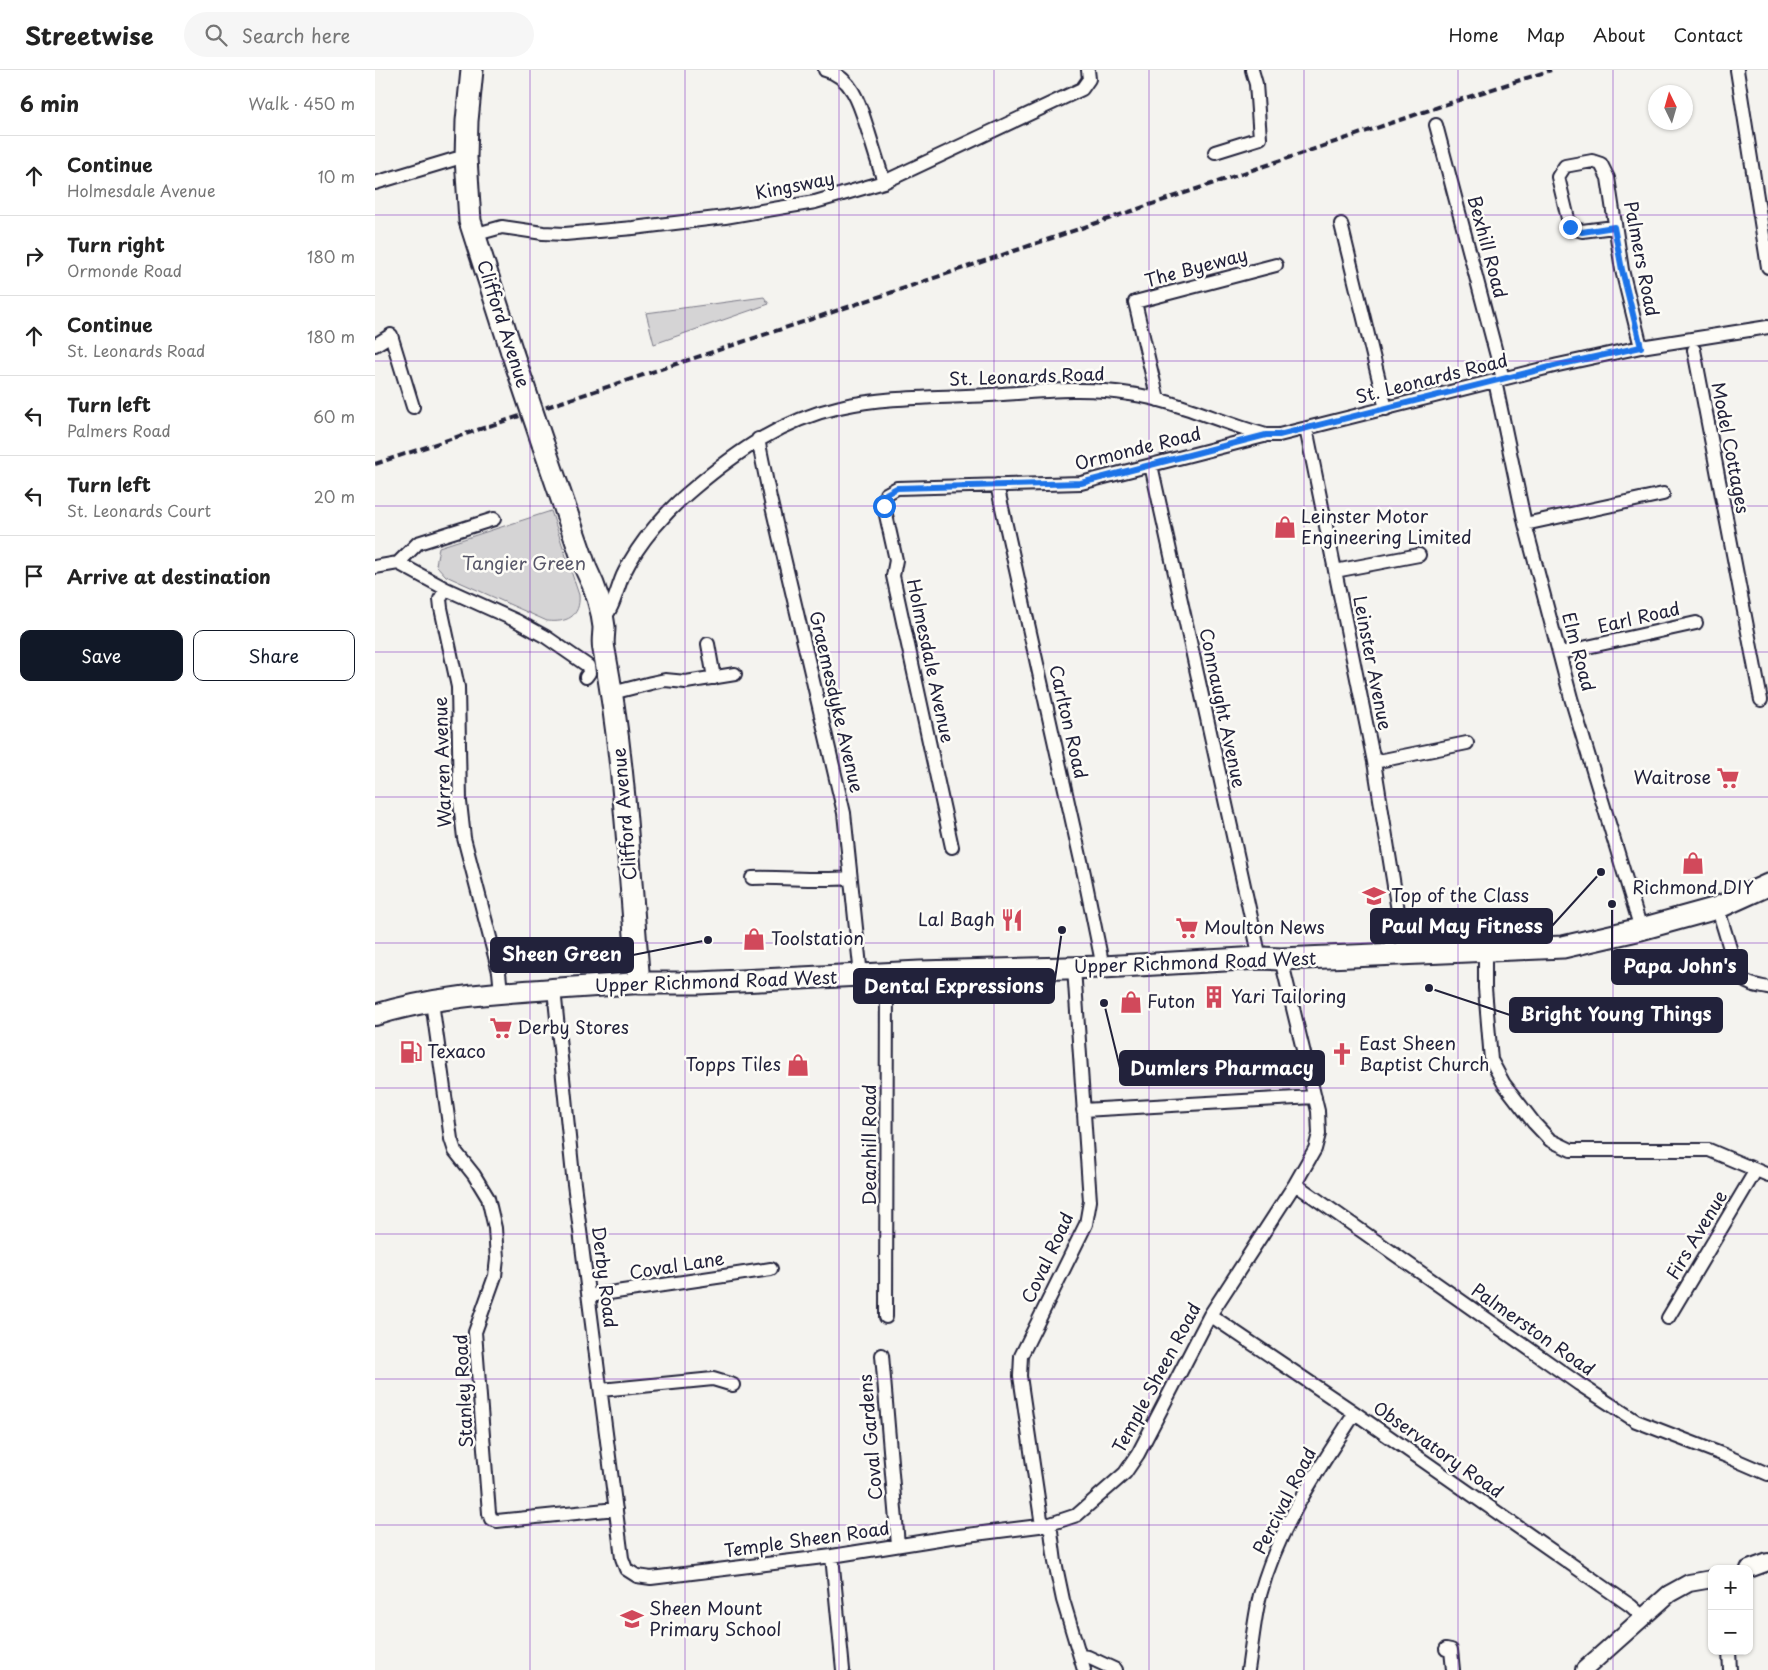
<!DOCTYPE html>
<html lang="en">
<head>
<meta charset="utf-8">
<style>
	:root { --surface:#fff; --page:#f6f6f6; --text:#222; --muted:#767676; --line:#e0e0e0; --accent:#111827 }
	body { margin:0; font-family:"Playpen Sans",sans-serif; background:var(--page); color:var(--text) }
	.controls { position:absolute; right:15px; bottom:15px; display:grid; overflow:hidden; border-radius:10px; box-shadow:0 1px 4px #0004 }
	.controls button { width:45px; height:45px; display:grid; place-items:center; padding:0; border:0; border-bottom:1px solid var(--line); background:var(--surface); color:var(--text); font:25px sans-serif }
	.compass { position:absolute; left:1273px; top:15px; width:45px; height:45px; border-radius:50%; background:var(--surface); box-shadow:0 1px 4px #0004; rotate:355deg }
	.stop { position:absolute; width:15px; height:15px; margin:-11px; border:4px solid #1a73e8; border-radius:50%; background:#fff }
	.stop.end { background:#1a73e8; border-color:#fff; box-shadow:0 1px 5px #0008 }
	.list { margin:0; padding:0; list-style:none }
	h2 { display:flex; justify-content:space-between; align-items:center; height:65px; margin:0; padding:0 20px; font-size:21px }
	h2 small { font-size:16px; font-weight:400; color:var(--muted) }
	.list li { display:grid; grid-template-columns:32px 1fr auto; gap:15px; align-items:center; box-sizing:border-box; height:80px; padding:0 20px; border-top:1px solid var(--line) }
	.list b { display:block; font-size:19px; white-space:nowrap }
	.list p { margin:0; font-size:16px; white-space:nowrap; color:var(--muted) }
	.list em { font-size:16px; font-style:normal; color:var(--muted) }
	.actions { display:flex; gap:10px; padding:15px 20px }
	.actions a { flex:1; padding:11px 0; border:1px solid var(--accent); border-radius:10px; text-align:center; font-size:18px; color:var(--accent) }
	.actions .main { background:var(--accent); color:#fff }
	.icon { flex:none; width:28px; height:28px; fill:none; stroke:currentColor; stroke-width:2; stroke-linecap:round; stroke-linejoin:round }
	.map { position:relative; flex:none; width:1393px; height:1600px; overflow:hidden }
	header { display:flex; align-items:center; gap:30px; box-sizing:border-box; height:70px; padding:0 25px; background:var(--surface); border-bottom:1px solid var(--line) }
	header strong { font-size:24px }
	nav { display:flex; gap:28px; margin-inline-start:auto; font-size:18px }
	.search { width:350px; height:45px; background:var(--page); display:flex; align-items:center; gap:12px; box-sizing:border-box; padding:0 18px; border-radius:28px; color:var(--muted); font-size:19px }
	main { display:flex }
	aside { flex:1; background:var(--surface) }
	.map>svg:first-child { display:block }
	.green { fill:#d5d4d5; stroke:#7c7b88 }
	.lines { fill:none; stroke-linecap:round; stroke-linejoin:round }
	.minor-casing { stroke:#22223b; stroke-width:16 }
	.tertiary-casing { stroke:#22223b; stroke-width:20 }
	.primary-casing { stroke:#22223b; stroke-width:24 }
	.trunk-casing { stroke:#22223b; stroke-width:25 }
	.minor { stroke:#fdfcf7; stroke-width:12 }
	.tertiary { stroke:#fdfcf7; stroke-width:16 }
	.primary { stroke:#fdfcf7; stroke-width:20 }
	.trunk { stroke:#fdfcf7; stroke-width:21 }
	.rail { stroke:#22223b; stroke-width:4; stroke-dasharray:8 4; stroke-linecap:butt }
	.trunk-bridge-casing { stroke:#22223b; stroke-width:25; stroke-linecap:butt }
	.trunk-bridge { stroke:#fdfcf7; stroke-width:21 }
	.route { stroke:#1a73e8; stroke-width:6 }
	.grid { fill:none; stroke:#7b2cbf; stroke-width:1; stroke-opacity:0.55 }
	.labels { text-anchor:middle; stroke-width:5; stroke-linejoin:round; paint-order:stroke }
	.street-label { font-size:18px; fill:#22223b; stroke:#fdfcf7 }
	.poi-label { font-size:18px; fill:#22223b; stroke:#fdfcf7; text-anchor:start }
	.park-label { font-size:18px; fill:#585769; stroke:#fdfcf7 }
	.leader { fill:none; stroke:#22223b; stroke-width:2 }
	.callout-dot { fill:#22223b; stroke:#fdfcf7; stroke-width:2 }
	.callout { fill:#22223b; stroke:#22223b; stroke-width:2 }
	.callout-label { font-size:19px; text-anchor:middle; font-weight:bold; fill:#fff }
</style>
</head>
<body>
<header>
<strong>Streetwise</strong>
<div class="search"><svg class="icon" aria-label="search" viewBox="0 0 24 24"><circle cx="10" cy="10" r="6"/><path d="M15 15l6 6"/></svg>Search here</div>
<nav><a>Home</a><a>Map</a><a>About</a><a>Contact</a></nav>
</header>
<main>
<aside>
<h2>6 min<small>Walk · 450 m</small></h2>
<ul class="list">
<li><svg class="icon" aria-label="ahead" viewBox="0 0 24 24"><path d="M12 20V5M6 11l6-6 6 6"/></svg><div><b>Continue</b><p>Holmesdale Avenue</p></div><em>10 m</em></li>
<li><svg class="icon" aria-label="right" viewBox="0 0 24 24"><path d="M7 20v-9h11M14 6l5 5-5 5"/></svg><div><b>Turn right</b><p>Ormonde Road</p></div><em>180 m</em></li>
<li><svg class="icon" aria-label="ahead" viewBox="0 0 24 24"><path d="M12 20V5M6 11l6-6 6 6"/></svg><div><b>Continue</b><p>St. Leonards Road</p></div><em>180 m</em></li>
<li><svg class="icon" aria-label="left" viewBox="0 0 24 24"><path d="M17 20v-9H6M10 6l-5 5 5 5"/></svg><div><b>Turn left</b><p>Palmers Road</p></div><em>60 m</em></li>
<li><svg class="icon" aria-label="left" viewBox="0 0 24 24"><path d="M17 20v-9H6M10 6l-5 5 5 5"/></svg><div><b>Turn left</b><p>St. Leonards Court</p></div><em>20 m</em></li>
<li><svg class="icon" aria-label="arrive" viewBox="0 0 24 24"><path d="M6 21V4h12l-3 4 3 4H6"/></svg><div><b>Arrive at destination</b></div></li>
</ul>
<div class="actions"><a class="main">Save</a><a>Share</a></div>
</aside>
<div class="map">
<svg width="1393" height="1600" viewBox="0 0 1393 1600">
	<rect width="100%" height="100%" fill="#f4f3ef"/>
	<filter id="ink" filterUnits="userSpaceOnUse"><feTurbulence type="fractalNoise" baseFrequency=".02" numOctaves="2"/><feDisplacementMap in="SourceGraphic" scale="10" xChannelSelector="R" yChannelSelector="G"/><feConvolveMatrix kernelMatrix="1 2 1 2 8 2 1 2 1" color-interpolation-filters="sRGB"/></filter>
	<g filter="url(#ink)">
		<path class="green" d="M 389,227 L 394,234 L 279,274 L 271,243 Z
			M 176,441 L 204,525 C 206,547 191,553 172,551 L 71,506 L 61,495 L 64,477 Z"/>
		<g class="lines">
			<defs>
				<path id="minor" d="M 450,0 C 479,7 486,39 494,64 C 499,80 504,96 509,112
					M 1362,0 L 1393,197
					M 1061,55 L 1128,309
					M 840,82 L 885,68 L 881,14 L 877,0
					M 0,113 L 80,89 L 91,88
					M 966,154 L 1011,339
					M 1239,157 L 1207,161 L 1195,157 L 1183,107 L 1190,96 L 1217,91 L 1226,94 L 1233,108 L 1247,200 L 1266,277
					M 98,165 L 127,157 L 168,163 L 190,164 L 258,158 L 350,147 L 440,132 L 509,112 L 707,19 L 714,9 L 713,0
					M 0,275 L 16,265 L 38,337
					M 1319,280 L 1386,630
					M 1120,311 L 1150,454 L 1196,628 L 1266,859
					M 783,330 L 760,232 L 901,195
					M 931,358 L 999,692 L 1030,884
					M 383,369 L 395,428 L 469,743 L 486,906
					M 776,395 L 885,888
					M 622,415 L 709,804 L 728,897
					M 1150,454 L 1288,424
					M 23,493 L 71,519 L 142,551 L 171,567 L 213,596 L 214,603 L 211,607
					M 0,497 L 23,493 L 43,473 L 119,449
					M 960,501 L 1044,485
					M 71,519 L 65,529 L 66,538 L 83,617 L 85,732 L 89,768 L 124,902 L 126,922
					M 228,548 C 238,542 243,514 249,503 C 264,472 292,440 319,418 C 363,381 407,350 465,337 C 513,326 565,328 614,325 C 661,322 708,316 755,324 C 801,330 846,353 891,365 L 904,365 L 1183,295 L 1266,277 L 1393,257
					M 333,574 L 339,608
					M 1185,583 L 1321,553
					M 237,623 L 276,613 L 290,610 L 311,612 L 360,604
					M 999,692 L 1092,673
					M 577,777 L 518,506 L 521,490 L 509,436 L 511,424 L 522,418 L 706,413 L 889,366
					M 377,808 C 410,807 442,811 475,808
					M 1342,838 C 1348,851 1360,902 1367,909 C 1374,915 1384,916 1393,918
					M 1110,881 L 1110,918 L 1116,990 L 1129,1014 L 1159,1053 L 1175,1070 L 1196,1080 L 1334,1080 L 1393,1105
					M 699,898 L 715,1131 L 711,1154 L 646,1286 L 645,1306 L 666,1449 L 676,1461 L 680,1492 L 688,1530 L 709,1600
					M 179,919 L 198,1106 L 247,1488 L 251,1499 L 262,1506 L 276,1508 L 457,1486 L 576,1467 L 672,1455 L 702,1445 L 750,1403 L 763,1384 L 835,1245 L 920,1114 L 940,1079 L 944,1064 L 943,1041 L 906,889
					M 57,932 L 76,1069 L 80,1081 L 99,1105 L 113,1128 L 120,1158 L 122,1189 L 120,1206 L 100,1262 L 114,1443 L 116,1449 L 122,1451 L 241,1439
					M 708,1040 L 940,1027
					M 920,1114 L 1204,1314 L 1261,1351 L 1349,1385 L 1393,1404
					M 214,1226 L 396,1199
					M 835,1245 L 980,1343 L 1256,1536 L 1268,1547
					M 511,1247 L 512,904
					M 1293,1248 L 1381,1100
					M 507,1285 L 523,1475
					M 226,1320 L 338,1309 L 358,1315
					M 457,1486 L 468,1600
					M 1071,1579 L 1076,1580 L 1078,1600
					M 1354,1581 L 1355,1600
					M 706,1586 L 713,1587 L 741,1600
					M 873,1600 C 877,1575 879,1549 885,1525 C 903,1458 943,1400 980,1343"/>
				<path id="tertiary" d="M 1374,1499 L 1393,1492
					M 1209,1600 L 1294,1524 L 1314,1513 L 1337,1509"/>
				<path id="primary" d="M 0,945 C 57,927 118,923 177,919 C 206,917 235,915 264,913"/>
				<path id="trunk" d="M 97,0 L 92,51 L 91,88 L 95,151 L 137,282
					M 168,374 L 211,499 C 220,517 227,537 229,557 C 229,565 227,572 229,580 C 250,690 254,801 264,913 L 324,913 L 545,902 L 728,897 L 885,888 L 906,889 L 1188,877 L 1266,859 L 1342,838 L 1393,815"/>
			</defs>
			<use href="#minor" class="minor-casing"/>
			<use href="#tertiary" class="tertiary-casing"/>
			<use href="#primary" class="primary-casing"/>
			<use href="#trunk" class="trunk-casing"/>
			<use href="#minor" class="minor"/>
			<use href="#tertiary" class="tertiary"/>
			<use href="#primary" class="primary"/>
			<use href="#trunk" class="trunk"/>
			<path class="rail" d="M 0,394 L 512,224 L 1075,33 L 1176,0"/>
			<defs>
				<path id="trunk-bridge" d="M 137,282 L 168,374"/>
			</defs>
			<use href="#trunk-bridge" class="trunk-bridge-casing"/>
			<use href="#trunk-bridge" class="trunk-bridge"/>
		</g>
	</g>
	<g class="lines" filter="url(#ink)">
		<path class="route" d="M 509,436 L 511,424 L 522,418 L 706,413 L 891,365 L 904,365 L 1183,295 L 1266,277 L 1247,200 L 1239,157 L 1207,162 L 1195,157"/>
	</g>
	<path class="grid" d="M 155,0 L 155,1600M 310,0 L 310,1600M 464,0 L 464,1600M 619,0 L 619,1600M 774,0 L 774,1600M 929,0 L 929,1600M 1083,0 L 1083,1600M 1238,0 L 1238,1600M 0,145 L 1393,145M 0,291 L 1393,291M 0,436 L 1393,436M 0,582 L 1393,582M 0,727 L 1393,727M 0,873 L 1393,873M 0,1018 L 1393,1018M 0,1164 L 1393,1164M 0,1309 L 1393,1309M 0,1455 L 1393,1455"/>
	<defs>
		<symbol id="shop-bare" viewBox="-9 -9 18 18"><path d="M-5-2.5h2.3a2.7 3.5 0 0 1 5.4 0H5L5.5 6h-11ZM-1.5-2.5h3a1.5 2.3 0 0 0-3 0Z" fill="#d1495b" stroke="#fdfcf7" stroke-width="2.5" paint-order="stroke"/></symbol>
		<symbol id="supermarket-bare" viewBox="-9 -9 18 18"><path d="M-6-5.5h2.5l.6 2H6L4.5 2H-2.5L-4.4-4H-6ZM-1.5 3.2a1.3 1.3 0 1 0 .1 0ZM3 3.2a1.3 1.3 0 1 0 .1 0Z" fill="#d1495b" stroke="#fdfcf7" stroke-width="2.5" paint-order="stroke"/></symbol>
		<symbol id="school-bare" viewBox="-9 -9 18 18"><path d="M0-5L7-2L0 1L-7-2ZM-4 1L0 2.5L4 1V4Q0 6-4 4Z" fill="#d1495b" stroke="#fdfcf7" stroke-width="2.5" paint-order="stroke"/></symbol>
		<symbol id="restaurant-bare" viewBox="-9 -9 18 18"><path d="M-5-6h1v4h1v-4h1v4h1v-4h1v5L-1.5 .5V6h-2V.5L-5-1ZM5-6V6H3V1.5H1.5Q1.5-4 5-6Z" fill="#d1495b" stroke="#fdfcf7" stroke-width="2.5" paint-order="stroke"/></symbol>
		<symbol id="building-bare" viewBox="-9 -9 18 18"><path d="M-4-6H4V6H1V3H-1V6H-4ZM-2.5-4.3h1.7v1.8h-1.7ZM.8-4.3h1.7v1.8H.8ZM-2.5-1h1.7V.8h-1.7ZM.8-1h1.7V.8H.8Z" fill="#d1495b" stroke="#fdfcf7" stroke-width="2.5" paint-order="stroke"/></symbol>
		<symbol id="fuel-bare" viewBox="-9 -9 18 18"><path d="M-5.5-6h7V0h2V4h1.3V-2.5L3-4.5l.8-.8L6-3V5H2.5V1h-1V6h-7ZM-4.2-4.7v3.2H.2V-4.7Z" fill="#d1495b" stroke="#fdfcf7" stroke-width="2.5" paint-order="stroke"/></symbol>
		<symbol id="church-bare" viewBox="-9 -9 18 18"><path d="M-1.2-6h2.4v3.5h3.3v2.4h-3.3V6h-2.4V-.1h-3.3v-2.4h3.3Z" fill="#d1495b" stroke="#fdfcf7" stroke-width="2.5" paint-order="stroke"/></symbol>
	</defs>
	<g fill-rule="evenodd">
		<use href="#shop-bare" x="894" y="441" width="32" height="32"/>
		<use href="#supermarket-bare" x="1337" y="692" width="32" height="32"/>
		<use href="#shop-bare" x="1302" y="777" width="32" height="32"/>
		<use href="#school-bare" x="983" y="810" width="32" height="32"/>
		<use href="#restaurant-bare" x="621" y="834" width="32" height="32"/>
		<use href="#supermarket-bare" x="796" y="842" width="32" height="32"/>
		<use href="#shop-bare" x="363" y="853" width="32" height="32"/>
		<use href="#building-bare" x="823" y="911" width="32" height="32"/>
		<use href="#shop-bare" x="740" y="916" width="32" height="32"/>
		<use href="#supermarket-bare" x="110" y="942" width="32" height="32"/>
		<use href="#fuel-bare" x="20" y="966" width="32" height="32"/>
		<use href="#church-bare" x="951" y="968" width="32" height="32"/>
		<use href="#shop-bare" x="407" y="979" width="32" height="32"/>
		<use href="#school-bare" x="241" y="1533" width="32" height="32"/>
	</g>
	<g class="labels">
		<g class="street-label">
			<text transform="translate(420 116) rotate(-11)" y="6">Kingsway</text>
			<text transform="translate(1112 177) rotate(75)" y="6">Bexhill Road</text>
			<text transform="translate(1266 189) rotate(79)" y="6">Palmers Road</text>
			<text transform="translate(821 198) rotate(-15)" y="6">The Byeway</text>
			<text transform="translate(128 254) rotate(72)" y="6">Clifford Avenue</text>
			<text transform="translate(652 307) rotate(-2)" y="6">St. Leonards Road</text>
			<text transform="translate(1057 309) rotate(-14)" y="6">St. Leonards Road</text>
			<text transform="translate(1355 378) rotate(79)" y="6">Model Cottages</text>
			<text transform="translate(763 379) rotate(-14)" y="6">Ormonde Road</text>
			<text transform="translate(1264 548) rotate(-13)" y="6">Earl Road</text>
			<text transform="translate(1203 582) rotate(75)" y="6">Elm Road</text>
			<text transform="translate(555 591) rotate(78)" y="6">Holmesdale Avenue</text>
			<text transform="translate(997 593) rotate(79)" y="6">Leinster Avenue</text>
			<text transform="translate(461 632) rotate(77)" y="6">Graemesdyke Avenue</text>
			<text transform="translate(847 638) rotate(78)" y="6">Connaught Avenue</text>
			<text transform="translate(693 652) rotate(77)" y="6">Carlton Road</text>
			<text transform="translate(68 692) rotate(-92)" y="6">Warren Avenue</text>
			<text transform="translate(250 744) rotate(-95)" y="6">Clifford Avenue</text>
			<text transform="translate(820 893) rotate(-2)" y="6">Upper Richmond Road West</text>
			<text transform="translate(341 912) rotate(-2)" y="6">Upper Richmond Road West</text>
			<text transform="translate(495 1075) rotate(-90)" y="6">Deanhill Road</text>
			<text transform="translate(1322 1165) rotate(-59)" y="6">Firs Avenue</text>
			<text transform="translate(673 1188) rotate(-65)" y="6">Coval Road</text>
			<text transform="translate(302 1196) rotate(-9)" y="6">Coval Lane</text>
			<text transform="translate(229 1207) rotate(83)" y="6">Derby Road</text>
			<text transform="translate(1158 1260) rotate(35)" y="6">Palmerston Road</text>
			<text transform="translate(782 1308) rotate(-62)" y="6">Temple Sheen Road</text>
			<text transform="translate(89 1321) rotate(-93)" y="6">Stanley Road</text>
			<text transform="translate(496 1367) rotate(-95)" y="6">Coval Gardens</text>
			<text transform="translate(1063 1380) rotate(35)" y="6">Observatory Road</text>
			<text transform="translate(910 1431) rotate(-63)" y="6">Percival Road</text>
			<text transform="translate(432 1470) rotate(-8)" y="6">Temple Sheen Road</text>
		</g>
		<g class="poi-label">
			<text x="926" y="453">Leinster Motor<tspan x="926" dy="21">Engineering Limited</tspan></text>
			<text x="1336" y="714" text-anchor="end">Waitrose</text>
			<text x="1318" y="824" text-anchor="middle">Richmond DIY</text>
			<text x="1016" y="832">Top of the Class</text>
			<text x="620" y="856" text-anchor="end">Lal Bagh</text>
			<text x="829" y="864">Moulton News</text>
			<text x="396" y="875">Toolstation</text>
			<text x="856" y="933">Yari Tailoring</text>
			<text x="772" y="938">Futon</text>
			<text x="142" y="964">Derby Stores</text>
			<text x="984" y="980">East Sheen<tspan x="984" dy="21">Baptist Church</tspan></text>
			<text x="52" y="988">Texaco</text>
			<text x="406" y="1001" text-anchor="end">Topps Tiles</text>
			<text x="274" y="1545">Sheen Mount<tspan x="274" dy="21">Primary School</tspan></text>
		</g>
		<g class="park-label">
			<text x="149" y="500">Tangier Green</text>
		</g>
	</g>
	<path class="leader" d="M1226 802L1177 856M333 870L258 885M1237 834L1237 897M687 860L679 916M1054 918L1135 945M729 933L745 998"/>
	<g class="callout-dot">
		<circle cx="1226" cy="802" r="5"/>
		<circle cx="333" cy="870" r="5"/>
		<circle cx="1237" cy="834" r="5"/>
		<circle cx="687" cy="860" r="5"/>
		<circle cx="1054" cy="918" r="5"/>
		<circle cx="729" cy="933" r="5"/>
	</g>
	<g class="callout">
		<rect x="996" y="839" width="181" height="34" rx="5"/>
		<rect x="116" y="868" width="142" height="34" rx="5"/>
		<rect x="1237" y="880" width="135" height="34" rx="5"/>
		<rect x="479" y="899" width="200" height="34" rx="5"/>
		<rect x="1135" y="928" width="212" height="34" rx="5"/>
		<rect x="745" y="981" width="204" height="34" rx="5"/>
	</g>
	<g class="callout-label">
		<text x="1087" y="863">Paul May Fitness</text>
		<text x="187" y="891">Sheen Green</text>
		<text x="1305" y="903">Papa John's</text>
		<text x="579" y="923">Dental Expressions</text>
		<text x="1241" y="951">Bright Young Things</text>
		<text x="847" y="1005">Dumlers Pharmacy</text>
	</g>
</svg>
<div class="controls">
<button>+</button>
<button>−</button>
</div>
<svg class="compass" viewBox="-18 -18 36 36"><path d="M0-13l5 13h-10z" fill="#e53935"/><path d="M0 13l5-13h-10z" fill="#767676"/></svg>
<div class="stop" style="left:509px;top:436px"></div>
<div class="stop end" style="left:1195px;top:157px"></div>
</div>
</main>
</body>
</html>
